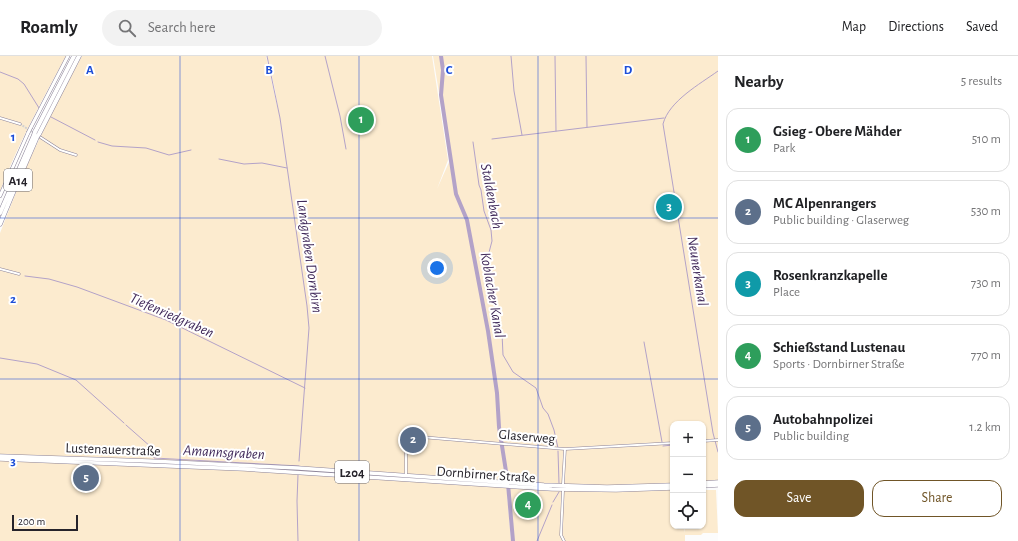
<!DOCTYPE html>
<html lang="en">
<head>
<meta charset="utf-8">
<style>
	:root { --surface:#fff; --page:#f2f2f2; --text:#202124; --muted:#757577; --line:#e0e0e0; --accent:#705527 }
	body { margin:0; font-family:"Alegreya Sans",sans-serif; background:var(--page); color:var(--text) }
	.controls { position:absolute; right:12px; bottom:12px; display:grid; overflow:hidden; border-radius:8px; box-shadow:0 1px 3px #0004 }
	.controls button { width:36px; height:36px; display:grid; place-items:center; padding:0; border:0; border-bottom:1px solid var(--line); background:var(--surface); color:var(--text); font:20px sans-serif }
	.scale { position:absolute; left:12px; bottom:10px; width:66px; box-sizing:border-box; padding-left:4px; border:2px solid #26232b; border-top:0; font-size:11px; line-height:14px; white-space:nowrap; color:#26232b; -webkit-text-stroke:3px #fff; paint-order:stroke }
	.you { position:absolute; left:437px; top:212px; width:14px; height:14px; margin:-10px; border:3px solid #fff; border-radius:50%; background:#1a73e8; box-shadow:0 0 0 6px #1a73e833 }
	.badge { display:grid; place-items:center; width:26px; height:26px; border-radius:50%; background:var(--accent); color:#fff; font-size:13px; font-weight:700 }
	.pin { position:absolute; translate:-50% -50%; border:2px solid #fff; box-shadow:0 1px 4px #0006 }
	.list { margin:0; padding:0; list-style:none }
	h2 { display:flex; justify-content:space-between; align-items:center; height:52px; margin:0; padding:0 16px; font-size:17px }
	h2 small { font-size:13px; font-weight:400; color:var(--muted) }
	.list li { display:grid; grid-template-columns:26px 1fr auto; gap:12px; align-items:center; box-sizing:border-box; height:64px; margin:0 8px 8px; padding:0 8px; border:1px solid var(--line); border-radius:12px }
	.list b { display:block; font-size:15px; white-space:nowrap }
	.list p { margin:0; font-size:13px; white-space:nowrap; color:var(--muted) }
	.list em { font-size:13px; font-style:normal; color:var(--muted) }
	.actions { display:flex; gap:8px; padding:12px 16px }
	.actions a { flex:1; padding:9px 0; border:1px solid var(--accent); border-radius:12px; text-align:center; font-size:14px; color:var(--accent) }
	.actions .main { background:var(--accent); color:#fff }
	.icon { flex:none; width:22px; height:22px; fill:none; stroke:currentColor; stroke-width:2; stroke-linecap:round; stroke-linejoin:round }
	.map { position:relative; flex:none; width:718px; height:485px; overflow:hidden }
	header { display:flex; align-items:center; gap:24px; box-sizing:border-box; height:56px; padding:0 20px; background:var(--surface); border-bottom:1px solid var(--line) }
	header strong { font-size:19px }
	nav { display:flex; gap:22px; margin-inline-start:auto; font-size:14px }
	.search { width:280px; height:36px; background:var(--page); display:flex; align-items:center; gap:10px; box-sizing:border-box; padding:0 14px; border-radius:22px; color:var(--muted); font-size:15px }
	main { display:flex }
	aside { flex:1; background:var(--surface) }
	.map>svg:first-child { display:block }
	.green { fill:#fcebcf }
	.lines { fill:none; stroke-linecap:round; stroke-linejoin:round }
	.stream { stroke:#b3a2c8; stroke-width:1 }
	.river { stroke:#b3a2c8; stroke-width:4 }
	.minor-tunnel { stroke:#d1d1d2; stroke-width:2; stroke-dasharray:2 1; stroke-linecap:butt }
	.minor-casing { stroke:#8c8398; stroke-width:3 }
	.secondary-casing { stroke:#8c8398; stroke-width:4 }
	.primary-casing { stroke:#8c8398; stroke-width:4.5 }
	.motorway-casing { stroke:#8c8398; stroke-width:5 }
	.minor { stroke:#fff; stroke-width:2 }
	.secondary { stroke:#fff; stroke-width:3 }
	.primary { stroke:#fff; stroke-width:3.5 }
	.motorway { stroke:#fff; stroke-width:4 }
	.secondary-bridge-casing { stroke:#8c8398; stroke-width:4; stroke-linecap:butt }
	.motorway-bridge-casing { stroke:#8c8398; stroke-width:5; stroke-linecap:butt }
	.secondary-bridge { stroke:#fff; stroke-width:3 }
	.motorway-bridge { stroke:#fff; stroke-width:4 }
	.grid { fill:none; stroke:#1d4ed8; stroke-width:1; stroke-opacity:0.55 }
	.labels { text-anchor:middle; stroke-width:4; stroke-linejoin:round; paint-order:stroke }
	.shield { fill:#fff; stroke:#67656b; stroke-width:1 }
	.shield-label { font-size:13px; font-weight:bold; fill:#26232b }
	.street-label { font-size:14px; fill:#26232b; stroke:#fff }
	.water-label { font-size:15px; font-style:italic; fill:#412a5a; stroke:#fff }
	.grid-label { font-size:13px; text-anchor:middle; font-weight:bold; fill:#1d4ed8; stroke:#fff; stroke-width:4; stroke-linejoin:round; paint-order:stroke }
</style>
</head>
<body>
<header>
<strong>Roamly</strong>
<div class="search"><svg class="icon" aria-label="search" viewBox="0 0 24 24"><circle cx="10" cy="10" r="6"/><path d="M15 15l6 6"/></svg>Search here</div>
<nav><a>Map</a><a>Directions</a><a>Saved</a></nav>
</header>
<main>
<div class="map">
<svg width="718" height="485" viewBox="0 0 718 485">
	<rect width="100%" height="100%" fill="#fcfcfc"/>
	<path class="green" d="M 0,0 L 66,0 C 42,44 18,88 0,135 Z
		M 82,0 L 266,0 L 278,54 L 275,34 L 267,0 L 432,0 L 448,104 L 437,133 L 450,104 L 433,0 L 718,0 L 718,383 L 716,384 L 716,385 L 718,385 L 718,425 L 703,427 L 703,368 L 673,368 L 673,470 L 684,470 L 685,477 L 685,470 L 703,470 L 703,434 L 716,434 L 718,477 L 703,477 L 701,479 L 685,479 L 685,485 L 514,485 L 509,425 L 506,425 L 511,485 L 0,485 L 0,177 L 26,111 L 58,44 Z"/>
	<g class="lines">
		<path class="stream" d="M 267,0 L 280,62 L 307,250 L 309,272 L 299,405
			M 325,0 L 340,60 L 346,93
			M 511,0 L 514,35 L 522,79
			M 555,0 L 556,75
			M 586,0 L 587,71
			M 718,15 C 700,28 669,45 663,68 L 713,377 L 718,396
			M 0,16 L 18,23 L 24,28 L 39,52
			M 51,61 L 95,84
			M 492,83 L 664,62
			M 98,86 L 112,90 L 146,92 L 169,99 L 191,94
			M 473,86 L 479,129 L 481,134 L 484,155 L 491,174 L 492,185 L 487,204 L 491,235 L 496,243 L 494,248 L 502,277 L 503,299 L 513,316 L 536,332 L 543,352 L 548,358 L 554,374 L 558,392
			M 219,103 L 244,108 L 262,107 L 287,112
			M 25,220 L 49,223 L 77,231 L 166,264 L 305,332
			M 644,286 L 662,386
			M 0,302 L 37,308 L 76,324 L 124,367
			M 126,369 L 151,391
			M 703,388 L 704,387
			M 663,390 L 673,389
			M 558,395 L 559,427
			M 151,396 L 154,402 L 299,410
			M 553,446 L 559,436
			M 298,485 L 297,445 L 298,419
			M 537,485 L 552,449"/>
		<path class="river" d="M 441,0 L 443,14 L 441,39 L 456,138 L 467,164 L 488,275 L 497,337 L 499,371 L 508,428 L 513,485"/>
		<path class="minor-tunnel" d="M 20,68 L 34,77"/>
		<defs>
			<path id="minor" d="M 0,62 L 20,68
				M 40,81 L 60,94 L 76,99
				M 0,213 L 19,218
				M 703,385 L 718,384
				M 406,419 L 406,384 L 407,380 L 409,380 L 565,393 L 673,387
				M 563,428 L 565,393
				M 563,435 L 561,479 L 564,485"/>
			<path id="secondary" d="M 31,71 L 68,0
				M 0,140 L 28,77"/>
			<path id="primary" d="M 0,400 L 149,405 L 298,412 L 544,429 L 607,431 L 673,429
				M 0,403 L 244,413 L 552,433 L 616,434 L 673,432
				M 703,427 L 718,426
				M 703,430 L 718,429"/>
			<path id="motorway" d="M 35,76 L 74,0
				M 39,78 L 79,0
				M 0,157 L 34,79
				M 0,168 L 15,132 L 37,81"/>
		</defs>
		<use href="#minor" class="minor-casing"/>
		<use href="#secondary" class="secondary-casing"/>
		<use href="#primary" class="primary-casing"/>
		<use href="#motorway" class="motorway-casing"/>
		<use href="#minor" class="minor"/>
		<use href="#secondary" class="secondary"/>
		<use href="#primary" class="primary"/>
		<use href="#motorway" class="motorway"/>
		<defs>
			<path id="secondary-bridge" d="M 28,77 L 31,71"/>
			<path id="motorway-bridge" d="M 34,79 L 35,76
				M 37,81 L 39,78"/>
		</defs>
		<use href="#secondary-bridge" class="secondary-bridge-casing"/>
		<use href="#motorway-bridge" class="motorway-bridge-casing"/>
		<use href="#secondary-bridge" class="secondary-bridge"/>
		<use href="#motorway-bridge" class="motorway-bridge"/>
	</g>
	<path class="grid" d="M 180,0 L 180,485M 359,0 L 359,485M 538,0 L 538,485M 0,162 L 718,162M 0,323 L 718,323"/>
	<g class="labels">
		<g class="shield">
			<rect x="4" y="113" width="28" height="22" rx="3"/>
			<rect x="335" y="405" width="34" height="22" rx="3"/>
		</g>
		<g class="shield-label">
			<text x="18" y="129">A14</text>
			<text x="352" y="421">L204</text>
		</g>
		<g class="street-label">
			<text transform="translate(527 380) rotate(5)" y="5">Glaserweg</text>
			<text transform="translate(113 393) rotate(2)" y="5">Lustenauerstraße</text>
			<text transform="translate(486 418) rotate(4)" y="5">Dornbirner Straße</text>
		</g>
		<g class="water-label">
			<text transform="translate(492 140) rotate(79)" y="5">Staldenbach</text>
			<text transform="translate(310 200) rotate(82)" y="5">Landgraben Dornbirn</text>
			<text transform="translate(698 215) rotate(81)" y="5">Neunerkanal</text>
			<text transform="translate(493 239) rotate(80)" y="5">Koblacher Kanal</text>
			<text transform="translate(172 259) rotate(24)" y="5">Tiefenriedgraben</text>
			<text transform="translate(224 396) rotate(3)" y="5">Amannsgraben</text>
		</g>
	</g>
	<g class="grid-label">
		<text x="90" y="18">A</text>
		<text x="269" y="18">B</text>
		<text x="449" y="18">C</text>
		<text x="628" y="18">D</text>
		<text x="13" y="85">1</text>
		<text x="13" y="247">2</text>
		<text x="13" y="409">3</text>
	</g>
</svg>
<div class="controls">
<button>+</button>
<button>−</button>
<button><svg class="icon" aria-label="locate" viewBox="0 0 24 24"><circle cx="12" cy="12" r="6"/><path d="M12 2v4M12 18v4M2 12h4M18 12h4"/></svg></button>
</div>
<div class="scale">200 m</div>
<div class="you"></div>
<div class="pin badge" style="left:361px;top:64px;background:#2e9e5b">1</div>
<div class="pin badge" style="left:413px;top:384px;background:#5c6f8a">2</div>
<div class="pin badge" style="left:669px;top:151px;background:#0f9aa8">3</div>
<div class="pin badge" style="left:528px;top:449px;background:#2e9e5b">4</div>
<div class="pin badge" style="left:86px;top:422px;background:#5c6f8a">5</div>
</div>
<aside>
<h2>Nearby<small>5 results</small></h2>
<ul class="list">
<li><span class="badge" style="background:#2e9e5b">1</span><div><b>Gsieg - Obere Mähder</b><p>Park</p></div><em>510 m</em></li>
<li><span class="badge" style="background:#5c6f8a">2</span><div><b>MC Alpenrangers</b><p>Public building · Glaserweg</p></div><em>530 m</em></li>
<li><span class="badge" style="background:#0f9aa8">3</span><div><b>Rosenkranzkapelle</b><p>Place</p></div><em>730 m</em></li>
<li><span class="badge" style="background:#2e9e5b">4</span><div><b>Schießstand Lustenau</b><p>Sports · Dornbirner Straße</p></div><em>770 m</em></li>
<li><span class="badge" style="background:#5c6f8a">5</span><div><b>Autobahnpolizei</b><p>Public building</p></div><em>1.2 km</em></li>
</ul>
<div class="actions"><a class="main">Save</a><a>Share</a></div>
</aside>
</main>
</body>
</html>
